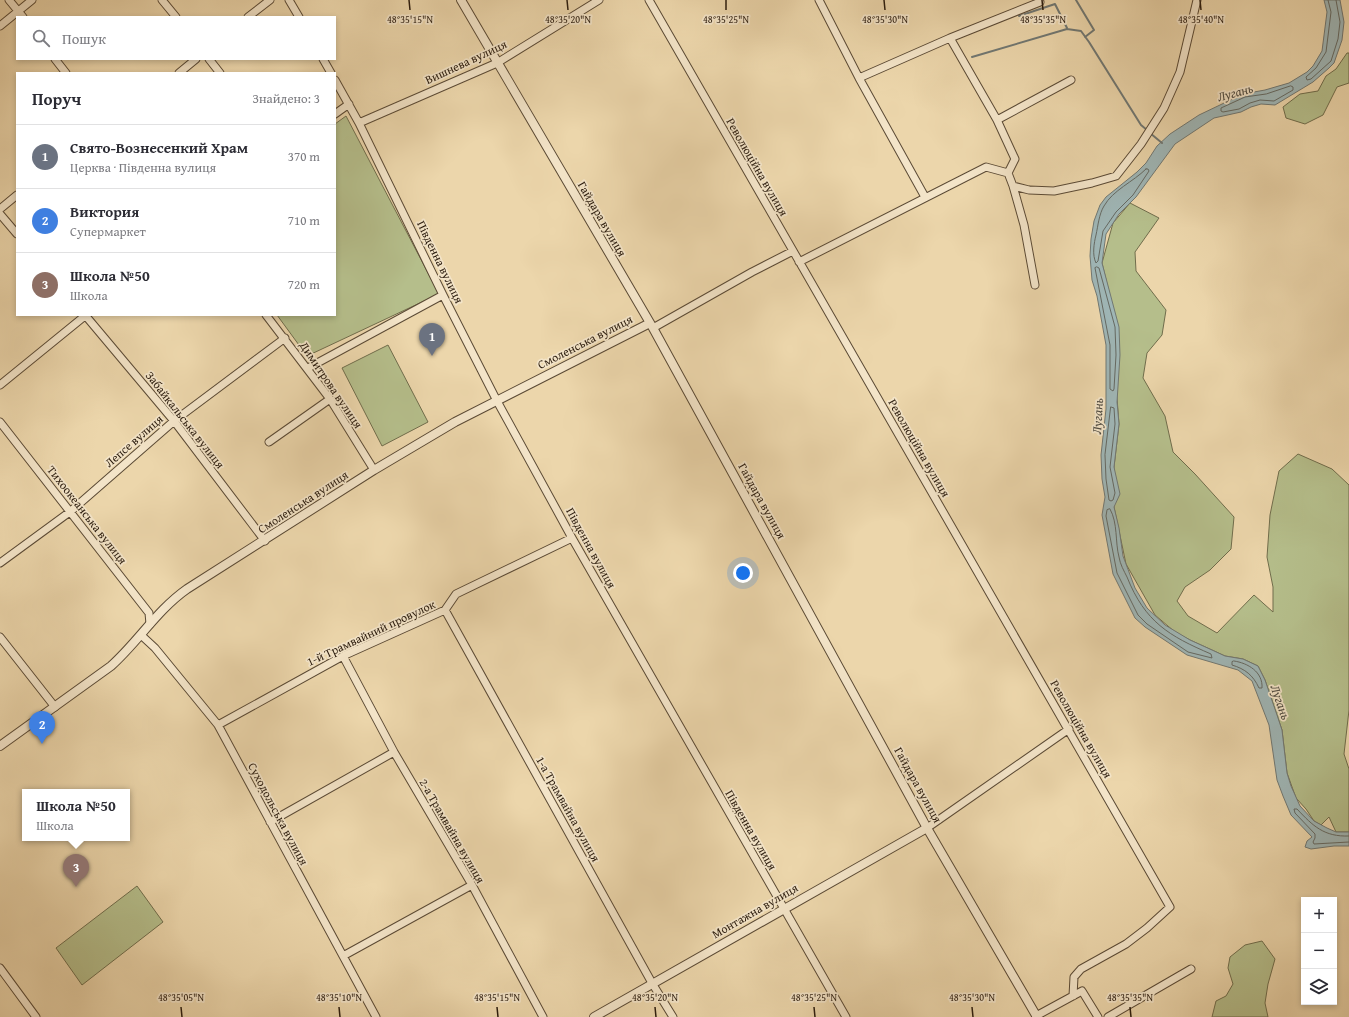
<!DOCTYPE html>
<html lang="uk">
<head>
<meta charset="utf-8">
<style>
	:root { --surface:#fff; --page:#f2f2f3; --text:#2b2b33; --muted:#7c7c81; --line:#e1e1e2; --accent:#d93025 }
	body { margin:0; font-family:"Gentium Book Plus",serif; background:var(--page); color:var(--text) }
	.controls { position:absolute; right:12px; bottom:12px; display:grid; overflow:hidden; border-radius:0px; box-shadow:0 2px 6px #0003 }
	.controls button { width:36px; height:36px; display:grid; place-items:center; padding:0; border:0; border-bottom:1px solid var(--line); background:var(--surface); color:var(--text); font:20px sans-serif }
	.you { position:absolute; left:743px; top:573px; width:14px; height:14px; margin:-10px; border:3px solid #fff; border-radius:50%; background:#1a73e8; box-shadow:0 0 0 6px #1a73e833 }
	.badge { display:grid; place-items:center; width:26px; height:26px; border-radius:50%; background:var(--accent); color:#fff; font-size:13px; font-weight:700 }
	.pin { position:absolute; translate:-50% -33px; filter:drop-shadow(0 1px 2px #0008) }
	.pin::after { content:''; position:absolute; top:21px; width:14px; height:12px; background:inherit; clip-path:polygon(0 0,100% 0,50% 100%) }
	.popup { position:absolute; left:22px; top:789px; width:108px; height:52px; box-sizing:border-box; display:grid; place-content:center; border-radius:0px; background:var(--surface); filter:drop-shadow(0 1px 3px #0005); font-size:13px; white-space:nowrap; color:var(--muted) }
	.popup b { font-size:15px; color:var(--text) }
	.popup::after { content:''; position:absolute; left:50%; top:100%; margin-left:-8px; border:8px solid transparent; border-top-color:var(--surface) }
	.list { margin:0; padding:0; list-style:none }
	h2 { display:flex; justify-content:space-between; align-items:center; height:52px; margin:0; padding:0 16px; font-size:17px }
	h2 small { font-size:13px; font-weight:400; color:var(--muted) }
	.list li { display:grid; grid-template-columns:26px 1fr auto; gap:12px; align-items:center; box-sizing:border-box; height:64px; padding:0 16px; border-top:1px solid var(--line) }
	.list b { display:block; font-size:15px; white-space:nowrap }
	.list p { margin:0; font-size:13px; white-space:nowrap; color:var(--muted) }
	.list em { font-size:13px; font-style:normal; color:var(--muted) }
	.icon { flex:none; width:22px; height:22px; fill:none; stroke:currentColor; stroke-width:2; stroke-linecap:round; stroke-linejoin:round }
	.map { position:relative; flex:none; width:1349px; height:1017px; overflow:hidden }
	.search { position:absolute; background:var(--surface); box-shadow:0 2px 6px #0003; left:16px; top:16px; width:320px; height:44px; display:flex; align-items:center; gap:10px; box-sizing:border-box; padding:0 14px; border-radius:0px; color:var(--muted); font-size:15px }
	.panel { position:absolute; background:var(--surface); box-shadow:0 2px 6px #0003; left:16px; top:72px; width:320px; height:244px; border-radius:0px }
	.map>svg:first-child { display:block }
	.green { fill:#b5be8b; stroke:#706d4c }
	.water { fill:#9fb6b6; stroke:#717873 }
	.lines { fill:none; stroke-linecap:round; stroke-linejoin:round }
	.shore { stroke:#656962; stroke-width:1 }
	.stream { stroke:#717873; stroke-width:2 }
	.minor-casing { stroke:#5b4a35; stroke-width:9 }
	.tertiary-casing { stroke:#5b4a35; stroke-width:10 }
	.minor { stroke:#f3e4c8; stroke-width:7 }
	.tertiary { stroke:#f3e4c8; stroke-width:8 }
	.ticks { fill:none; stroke:#2b1c0e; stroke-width:1.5 }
	.labels { text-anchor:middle; stroke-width:3.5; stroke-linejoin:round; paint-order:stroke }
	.street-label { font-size:12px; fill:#2b1c0e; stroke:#f3e4c8 }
	.water-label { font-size:13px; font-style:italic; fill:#4e4a40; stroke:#f3e4c8 }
	.ticks-label { font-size:10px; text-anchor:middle; fill:#2b1c0e; stroke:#f3e4c8; stroke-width:3.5; stroke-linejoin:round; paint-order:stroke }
</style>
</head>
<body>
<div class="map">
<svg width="1349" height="1017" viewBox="0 0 1349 1017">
	<rect width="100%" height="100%" fill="#ecd6ab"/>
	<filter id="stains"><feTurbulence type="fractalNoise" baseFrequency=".005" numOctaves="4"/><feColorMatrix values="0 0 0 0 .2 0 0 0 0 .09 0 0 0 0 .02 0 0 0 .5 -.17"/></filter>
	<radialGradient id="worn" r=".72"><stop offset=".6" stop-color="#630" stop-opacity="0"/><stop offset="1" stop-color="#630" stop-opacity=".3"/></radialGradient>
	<path class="green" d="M 1347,53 L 1349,53 L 1349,83 L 1337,87 L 1323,115 L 1305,124 L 1286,118 L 1283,107 L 1300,94 L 1318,91 L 1326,76 L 1336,69 Z
		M 346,116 L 439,294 L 307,356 L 277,315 L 335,315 L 335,124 Z
		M 1130,203 L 1159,218 L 1135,252 L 1136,271 L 1166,310 L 1162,335 L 1147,353 L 1143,378 L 1165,416 L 1173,452 L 1195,474 L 1234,517 L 1231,549 L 1210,570 L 1185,587 L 1177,601 L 1188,616 L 1217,633 L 1254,595 L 1273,612 L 1273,587 L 1267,557 L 1270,515 L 1279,471 L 1298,454 L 1332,469 L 1349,485 L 1349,710 L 1344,754 L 1349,769 L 1349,832 L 1336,832 L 1329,817 L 1321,825 L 1314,821 L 1306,809 L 1296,798 L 1287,773 L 1282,730 L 1265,680 L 1258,666 L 1243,659 L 1225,656 L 1190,640 L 1175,632 L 1155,615 L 1126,564 L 1114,507 L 1114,467 L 1119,424 L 1109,292 L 1102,263 L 1113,223 Z
		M 388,345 L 428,422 L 382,446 L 342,368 Z
		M 137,886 L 163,922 L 82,985 L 56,948 Z
		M 1262,941 L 1275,959 L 1268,984 L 1265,1003 L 1268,1017 L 1212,1017 L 1216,1001 L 1226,996 L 1233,984 L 1228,968 L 1230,957 L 1245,945 Z"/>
	<path class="water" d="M 1324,0 L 1340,0 L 1344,22 L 1342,40 L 1334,63 L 1329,68 L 1313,82 L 1275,105 L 1261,104 L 1251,107 L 1241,112 L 1214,118 L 1175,144 L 1136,197 L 1119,214 L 1106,234 L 1102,263 L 1119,327 L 1120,355 L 1117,402 L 1119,424 L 1114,467 L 1120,494 L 1114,507 L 1119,528 L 1123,556 L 1135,588 L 1147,608 L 1165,625 L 1190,640 L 1212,650 L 1225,656 L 1243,659 L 1258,666 L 1265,680 L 1277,715 L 1282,730 L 1287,773 L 1291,786 L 1300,806 L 1314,821 L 1327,828 L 1336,832 L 1349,832 L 1349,846 L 1334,846 L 1311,849 L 1305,847 L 1307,841 L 1312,837 L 1291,815 L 1283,796 L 1277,780 L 1269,725 L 1252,681 L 1238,670 L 1187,655 L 1145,627 L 1135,618 L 1113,574 L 1102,515 L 1105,497 L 1102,479 L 1101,455 L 1106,409 L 1106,345 L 1097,296 L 1092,280 L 1090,256 L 1091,239 L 1094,221 L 1100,205 L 1106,197 L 1137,172 L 1146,163 L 1157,146 L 1170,134 L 1199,115 L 1243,94 L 1265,90 L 1289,83 L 1307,72 L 1313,66 L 1322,51 L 1327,12 Z"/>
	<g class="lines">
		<path class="shore" d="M 1328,0 L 1331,12 L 1326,52 L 1316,68 L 1306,77 L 1307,80 L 1311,79 L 1331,61 L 1338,39 L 1340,22 L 1336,0
			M 1291,86 L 1293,87 L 1293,90 L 1274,101 L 1260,100 L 1250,103 L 1239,109 L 1223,112 L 1221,111 L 1221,108 L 1245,97 L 1266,94 Z
			M 1146,169 L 1148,169 L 1149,171 L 1133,195 L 1116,212 L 1103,231 L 1098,261 L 1096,263 C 1092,255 1094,243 1096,235 C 1098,226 1099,214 1104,206 C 1113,190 1133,182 1146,169 Z
			M 1097,267 L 1099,268 L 1115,327 L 1116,355 L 1114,389 L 1113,391 L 1110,389 L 1110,345 L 1095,268 Z
			M 1111,407 L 1114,408 L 1115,424 L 1110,467 L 1115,493 L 1113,500 L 1111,501 L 1109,500 L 1106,479 L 1105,455 Z
			M 1110,509 C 1118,523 1115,542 1119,557 C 1120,564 1124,571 1127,577 C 1145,622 1169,636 1211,654 L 1212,658 L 1188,652 L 1147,624 L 1138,615 L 1117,573 L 1106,516 L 1107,510 Z
			M 1234,661 C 1248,663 1263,672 1262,688 L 1259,688 C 1253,675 1245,669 1232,665 L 1232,662 Z
			M 1349,836 C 1324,837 1313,826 1297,809 L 1294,809 L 1295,813 L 1315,834 L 1315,838 L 1313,842 L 1314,844 L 1349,842"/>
		<path class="stream" d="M 1076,0 L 1094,30 L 1085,37
			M 1019,16 L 1055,4 L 1067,28
			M 972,57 L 1067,29 L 1081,31 L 1089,42 L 1141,125 L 1147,130
			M 1150,133 L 1162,143"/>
		<defs>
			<path id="minor" d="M 9,0 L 23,17
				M 162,0 L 176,17
				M 289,0 L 299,17
				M 649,0 L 1170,907 L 1147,928 L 1126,944 L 1081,969 L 1074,977 L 1073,996
				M 819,0 L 859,78 L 925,197
				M 248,17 L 270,0
				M 0,26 L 32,0
				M 950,38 L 997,120 L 1015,159 L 1008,173
				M 55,59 L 66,73
				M 209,59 L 220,73
				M 323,59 L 331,73
				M 179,73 L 196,59
				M 859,78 L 950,38 L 1040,2
				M 335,80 L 359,123 L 443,295 L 497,401 L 572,538 L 846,1017
				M 335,114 L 349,104
				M 997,120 L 1071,80
				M 359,123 L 497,63 L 599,0
				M 1013,186 L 1024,225 L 1035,285
				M 0,209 L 17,195
				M 0,214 L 17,234
				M 799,262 L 986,167 L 1008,173 L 1013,186 L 1029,190 L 1054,191 L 1092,183 L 1116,176 L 1141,144 L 1164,108 L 1180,72 L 1197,0
				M 85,315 L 174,421 L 265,541
				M 266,315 L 330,399 L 374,470
				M 653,328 L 752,272 L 793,251
				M 308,368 L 443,295
				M 0,385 L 86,315
				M 0,422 L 149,613 L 150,624
				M 269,442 L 330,399
				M 0,563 L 71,511 L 174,421 L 285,338
				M 445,610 L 652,983 L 673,1017
				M 141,635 L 155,648 L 218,725 L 376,1017
				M 0,637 L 55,707
				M 343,656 L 394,752 L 472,885 L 543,1017
				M 218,725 L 343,656 L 445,610 L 456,594 L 572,538
				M 270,822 L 394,752
				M 927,828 L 1069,729
				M 343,956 L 472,885
				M 0,968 L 36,1017
				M 1036,1016 L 1082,991 L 1098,1017
				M 1108,1017 L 1191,969"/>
			<path id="tertiary" d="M 461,0 L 653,328 L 927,828 L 1037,1017
				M 0,746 L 111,666 C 138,642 157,610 187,589 L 374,470 L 455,422 L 650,323
				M 594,1017 L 927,828"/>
		</defs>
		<use href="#minor" class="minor-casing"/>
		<use href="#tertiary" class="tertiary-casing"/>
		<use href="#minor" class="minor"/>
		<use href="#tertiary" class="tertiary"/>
	</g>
	<path class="ticks" d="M 409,0 L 410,10M 567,0 L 568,10M 726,0 L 726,10M 884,0 L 885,10M 1042,0 L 1043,10M 1200,0 L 1201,10M 181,1007 L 182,1017M 339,1007 L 340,1017M 497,1007 L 498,1017M 655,1007 L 656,1017M 814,1007 L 815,1017M 972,1007 L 973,1017M 1130,1007 L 1131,1017"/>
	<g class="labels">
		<g class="street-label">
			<text transform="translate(466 62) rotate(-25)" y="4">Вишнева вулиця</text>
			<text transform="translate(757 167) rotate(60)" y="4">Революційна вулиця</text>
			<text transform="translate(602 219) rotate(60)" y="4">Гайдара вулиця</text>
			<text transform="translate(440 262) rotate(64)" y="4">Південна вулиця</text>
			<text transform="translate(585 342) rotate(-27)" y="4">Смоленська вулиця</text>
			<text transform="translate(331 385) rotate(56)" y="4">Димитрова вулиця</text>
			<text transform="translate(185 420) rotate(52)" y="4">Забайкальська вулиця</text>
			<text transform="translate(134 441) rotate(-41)" y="4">Лепсе вулиця</text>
			<text transform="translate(919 448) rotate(60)" y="4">Революційна вулиця</text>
			<text transform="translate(762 501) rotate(61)" y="4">Гайдара вулиця</text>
			<text transform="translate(303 502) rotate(-33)" y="4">Смоленська вулиця</text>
			<text transform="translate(87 515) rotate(52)" y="4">Тихоокеанська вулиця</text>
			<text transform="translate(591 548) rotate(61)" y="4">Південна вулиця</text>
			<text transform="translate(371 633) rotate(-25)" y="4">1-й Трамвайний провулок</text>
			<text transform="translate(1081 729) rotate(60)" y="4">Революційна вулиця</text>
			<text transform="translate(918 785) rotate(61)" y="4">Гайдара вулиця</text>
			<text transform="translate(568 809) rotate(61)" y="4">1-а Трамвайна вулиця</text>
			<text transform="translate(278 814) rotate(62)" y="4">Суходольська вулиця</text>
			<text transform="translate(751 830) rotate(60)" y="4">Південна вулиця</text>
			<text transform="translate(452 831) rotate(60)" y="4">2-а Трамвайна вулиця</text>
			<text transform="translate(755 911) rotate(-30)" y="4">Монтажна вулиця</text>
		</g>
		<g class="water-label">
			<text transform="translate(1235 92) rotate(-15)" y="5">Лугань</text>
			<text transform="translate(1097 416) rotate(-87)" y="5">Лугань</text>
			<text transform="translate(1281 702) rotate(71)" y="5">Лугань</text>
		</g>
	</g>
	<g class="ticks-label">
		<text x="410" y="23">48°35'15"N</text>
		<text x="568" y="23">48°35'20"N</text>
		<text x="726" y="23">48°35'25"N</text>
		<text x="885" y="23">48°35'30"N</text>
		<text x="1043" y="23">48°35'35"N</text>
		<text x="1201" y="23">48°35'40"N</text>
		<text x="181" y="1001">48°35'05"N</text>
		<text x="339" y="1001">48°35'10"N</text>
		<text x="497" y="1001">48°35'15"N</text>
		<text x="655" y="1001">48°35'20"N</text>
		<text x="814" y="1001">48°35'25"N</text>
		<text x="972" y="1001">48°35'30"N</text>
		<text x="1130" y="1001">48°35'35"N</text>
	</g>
	<rect width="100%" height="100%" filter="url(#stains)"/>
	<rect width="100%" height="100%" fill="url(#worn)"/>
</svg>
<div class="controls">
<button>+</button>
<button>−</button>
<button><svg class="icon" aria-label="layers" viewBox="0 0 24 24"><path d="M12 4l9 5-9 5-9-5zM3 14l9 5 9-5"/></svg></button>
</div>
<div class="you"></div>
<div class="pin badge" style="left:432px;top:356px;background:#6b7280">1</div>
<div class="pin badge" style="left:42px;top:744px;background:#3f7fe0">2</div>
<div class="pin badge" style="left:76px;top:887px;background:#8d6e63">3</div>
<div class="popup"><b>Школа №50</b>Школа</div>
<div class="search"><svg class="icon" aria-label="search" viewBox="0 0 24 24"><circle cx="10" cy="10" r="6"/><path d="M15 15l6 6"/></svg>Пошук</div>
<section class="panel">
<h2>Поруч<small>Знайдено: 3</small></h2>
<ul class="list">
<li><span class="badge" style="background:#6b7280">1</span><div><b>Свято-Вознесенкий Храм</b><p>Церква · Південна вулиця</p></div><em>370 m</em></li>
<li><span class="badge" style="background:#3f7fe0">2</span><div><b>Виктория</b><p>Супермаркет</p></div><em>710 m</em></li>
<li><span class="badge" style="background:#8d6e63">3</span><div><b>Школа №50</b><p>Школа</p></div><em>720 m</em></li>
</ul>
</section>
</div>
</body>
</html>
